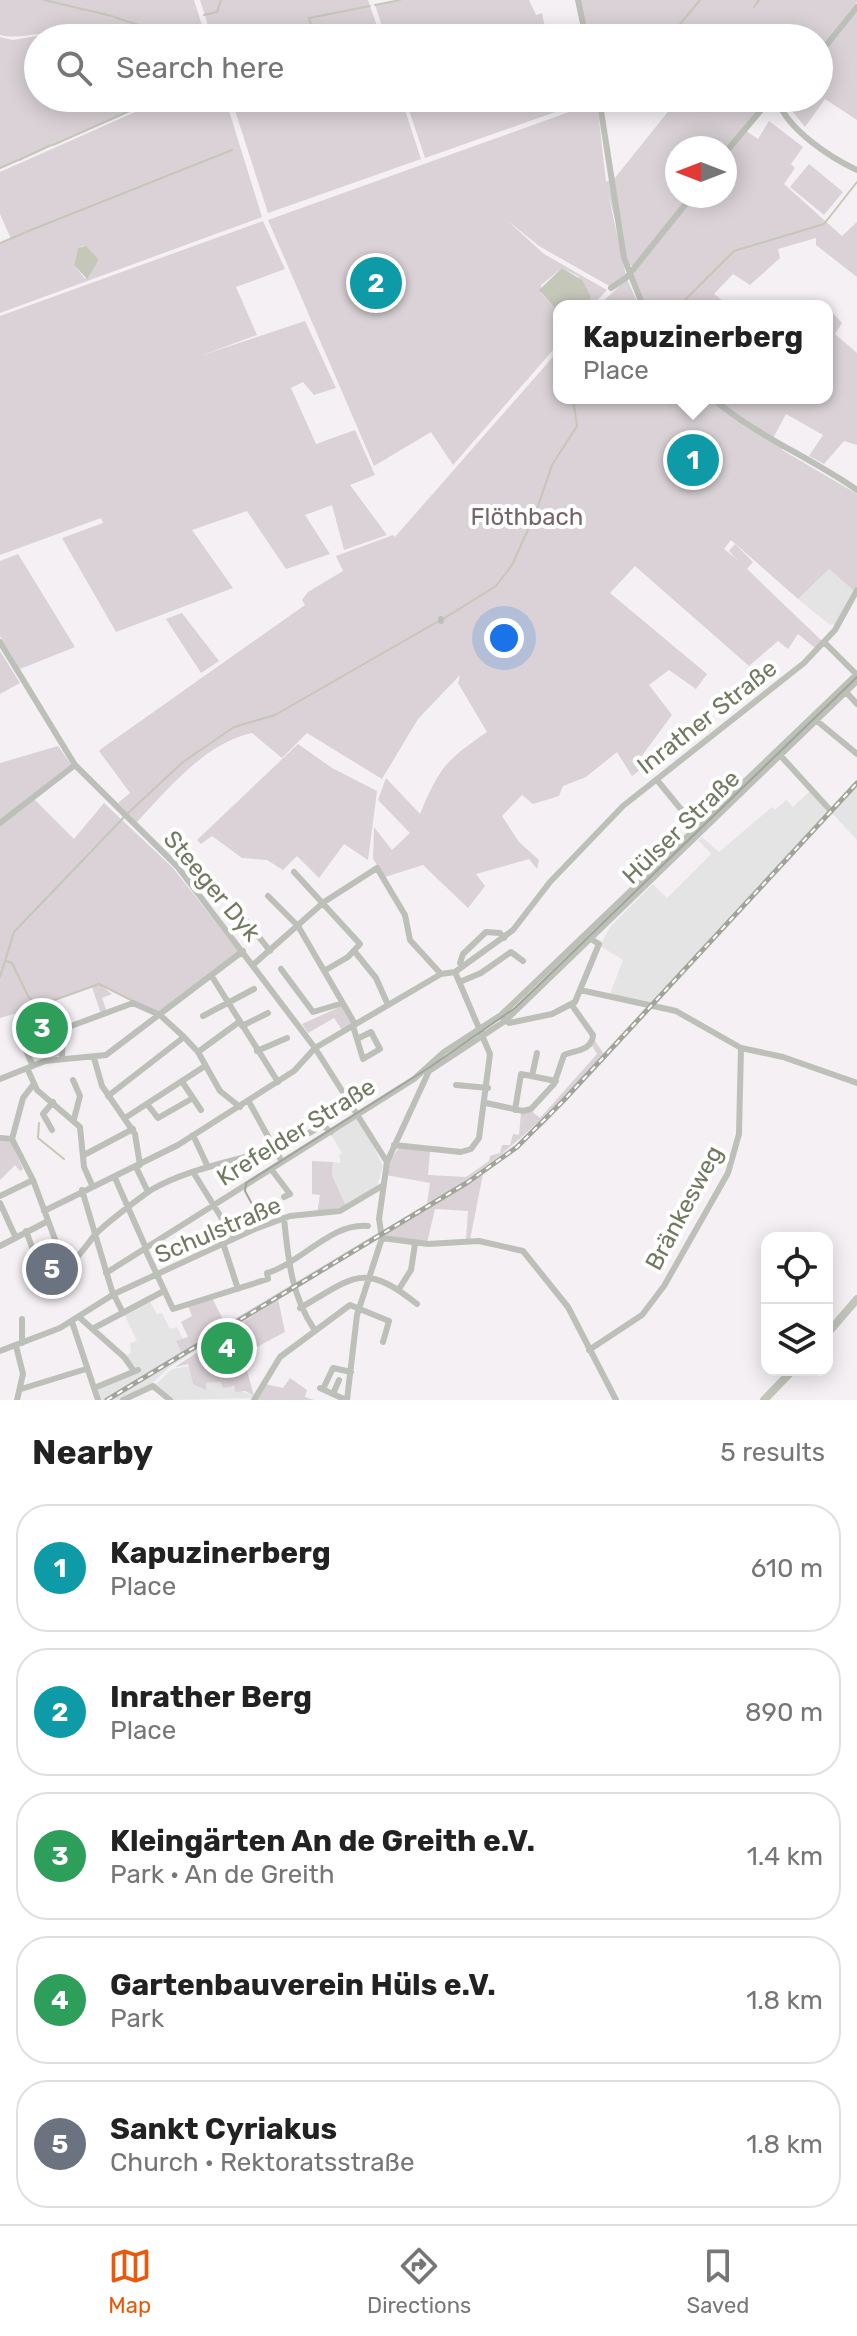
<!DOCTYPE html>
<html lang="en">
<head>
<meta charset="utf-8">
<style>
	:root { --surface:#fff; --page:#f6f6f6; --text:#222; --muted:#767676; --line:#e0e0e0; --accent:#ea580c }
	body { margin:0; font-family:Rubik,sans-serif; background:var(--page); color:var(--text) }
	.controls { position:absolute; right:24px; bottom:24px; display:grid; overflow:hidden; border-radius:16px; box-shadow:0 4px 20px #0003 }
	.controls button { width:72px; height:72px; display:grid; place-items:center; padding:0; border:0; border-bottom:2px solid var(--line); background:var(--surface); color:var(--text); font:40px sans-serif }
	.compass { position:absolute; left:665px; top:136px; width:72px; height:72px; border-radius:50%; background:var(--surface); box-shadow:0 4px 20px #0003; rotate:270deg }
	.you { position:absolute; left:504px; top:638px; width:28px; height:28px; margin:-20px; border:6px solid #fff; border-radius:50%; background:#1a73e8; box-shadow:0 0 0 12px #1a73e833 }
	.badge { display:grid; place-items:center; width:52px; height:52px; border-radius:50%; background:var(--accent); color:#fff; font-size:26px; font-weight:700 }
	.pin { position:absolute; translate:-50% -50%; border:4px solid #fff; box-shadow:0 2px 8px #0006 }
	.popup { position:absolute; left:553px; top:300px; width:280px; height:104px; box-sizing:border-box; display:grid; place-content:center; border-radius:16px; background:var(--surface); filter:drop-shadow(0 2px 6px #0005); font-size:26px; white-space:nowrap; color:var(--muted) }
	.popup b { font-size:30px; color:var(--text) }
	.popup::after { content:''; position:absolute; left:50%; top:100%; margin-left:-16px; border:16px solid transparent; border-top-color:var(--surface) }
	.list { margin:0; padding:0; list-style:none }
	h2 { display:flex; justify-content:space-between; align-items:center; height:104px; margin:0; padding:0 32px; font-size:34px }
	h2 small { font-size:26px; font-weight:400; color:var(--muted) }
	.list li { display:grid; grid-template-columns:52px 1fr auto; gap:24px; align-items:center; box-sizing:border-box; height:128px; margin:0 16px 16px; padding:0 16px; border:2px solid var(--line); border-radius:32px }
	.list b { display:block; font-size:30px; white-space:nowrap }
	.list p { margin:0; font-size:26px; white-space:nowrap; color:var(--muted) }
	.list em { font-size:26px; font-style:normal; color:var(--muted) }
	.icon { flex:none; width:44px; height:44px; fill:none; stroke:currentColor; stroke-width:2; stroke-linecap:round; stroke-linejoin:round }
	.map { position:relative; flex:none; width:857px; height:1400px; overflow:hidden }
	.search { position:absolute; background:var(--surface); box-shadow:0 4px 20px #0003; left:24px; right:24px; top:24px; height:88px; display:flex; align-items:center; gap:20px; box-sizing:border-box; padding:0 28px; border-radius:44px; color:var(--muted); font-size:30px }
	.sheet { height:824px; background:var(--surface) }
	nav { display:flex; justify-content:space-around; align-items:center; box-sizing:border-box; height:112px; border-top:2px solid var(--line); background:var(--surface); font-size:22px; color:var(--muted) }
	nav a { display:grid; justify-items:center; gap:4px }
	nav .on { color:var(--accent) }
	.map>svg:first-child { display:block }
	.built { fill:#e5e4e4 }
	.green { fill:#dad2d6; fill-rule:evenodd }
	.water { fill:#c5c7b9 }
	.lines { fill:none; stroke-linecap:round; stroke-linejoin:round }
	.stream { stroke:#c5c7b9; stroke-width:2 }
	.minor { stroke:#bdc0b8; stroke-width:6 }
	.major { stroke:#c1c5ba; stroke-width:8 }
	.tram { stroke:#a1a599; stroke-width:2 }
	.rail-casing { stroke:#a1a599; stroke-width:5 }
	.rail { stroke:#fff; stroke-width:2; stroke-dasharray:6; stroke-linecap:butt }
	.labels { text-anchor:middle; stroke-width:8; stroke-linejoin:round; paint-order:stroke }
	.park-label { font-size:24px; fill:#776469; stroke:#fff }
	.street-label { font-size:24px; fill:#717a61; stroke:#fff }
</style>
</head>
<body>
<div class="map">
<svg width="857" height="1400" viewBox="0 0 857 1400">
	<rect width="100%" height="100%" fill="#f4f0f4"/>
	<path class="built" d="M 829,569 L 853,590 L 835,624 L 830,625 L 798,599 Z
		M 857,780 L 857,840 L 832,813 L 545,1124 L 483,1174 L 383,1236 L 383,1230 L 479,1174 L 526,1137 L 650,1003 L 610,994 L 623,960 L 600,946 L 610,927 L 653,884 L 667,898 L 711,854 L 698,840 L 702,837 L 719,852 L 772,807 L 775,810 L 786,800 L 793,807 L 810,791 L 829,810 Z
		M 359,1117 L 383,1166 L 377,1186 L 346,1206 L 332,1175 L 333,1162 L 341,1163 L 339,1155 L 342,1153 L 331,1135 Z
		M 377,1233 L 378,1239 L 171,1366 L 148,1387 L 120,1400 L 101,1400 L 97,1389 L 136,1367 L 125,1356 L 131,1353 L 130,1343 L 137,1341 L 124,1314 L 149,1300 L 157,1314 L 162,1313 L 170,1329 L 177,1327 L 183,1339 L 176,1342 L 181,1351 Z
		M 188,1366 L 193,1384 L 206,1389 L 205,1383 L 222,1382 L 257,1398 L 173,1400 L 156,1384 L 172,1369 Z"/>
	<path class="green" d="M 0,0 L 194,0 L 206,38 L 63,38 C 41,27 22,41 0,35 Z
		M 200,0 L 368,0 L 381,38 L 212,38 Z
		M 399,0 L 529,0 L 536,15 L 542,13 L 547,38 L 386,38 L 375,5 Z
		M 580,0 L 857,0 L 857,2 L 819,49 L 819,38 L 588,38 Z
		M 857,11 L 857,120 L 825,99 L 805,127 L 784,101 L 819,98 L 819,57 Z
		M 49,34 L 59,38 L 38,38 L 38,98 L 160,98 L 0,169 L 0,37 L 13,40 Z
		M 167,98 L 225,98 L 262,217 L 0,313 L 0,244 L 11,239 L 0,214 L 0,172 ZM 83,246 L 99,261 L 85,279 L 74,265 L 78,248 Z
		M 231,98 L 401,98 L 421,159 L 268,213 Z
		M 405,98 L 559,98 L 561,110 L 425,158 Z
		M 601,98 L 614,179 L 679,98 L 778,98 L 764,104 L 725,151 L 677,148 L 677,196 L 688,196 L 634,266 L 627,265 L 608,193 L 626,276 L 611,287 L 539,246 L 507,220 L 544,254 L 607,290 L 592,306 L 585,306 L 591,297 L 578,276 L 562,268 L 541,285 L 541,293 L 559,313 L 559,343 L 453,465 L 431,432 L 374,466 L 268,220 L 597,102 L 606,182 L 612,179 Z
		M 769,121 L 803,147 L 791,164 L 795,168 L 784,184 L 842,236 L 857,222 L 857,277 L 816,245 L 816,238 L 778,249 L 780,258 L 750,285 L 733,274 L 714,294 L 730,306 L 646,306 L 632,278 L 637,267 L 693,196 L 725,196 L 725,156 L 745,130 L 758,139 Z
		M 809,164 L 843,192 L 824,215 L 790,187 Z
		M 263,221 L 285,269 L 236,287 L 257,335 L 200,356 L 305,321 L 336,388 L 314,395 L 303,382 L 291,388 L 316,444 L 355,430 L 375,475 L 350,485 L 387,535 L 344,550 L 332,505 L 305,515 L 330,554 L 286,569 L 247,511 L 192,530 L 233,588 L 116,632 L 62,538 L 103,523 L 101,518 L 0,555 L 0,316 Z
		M 627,279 L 639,306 L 598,306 Z
		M 827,307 L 842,323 L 835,334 L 857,353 L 857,445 L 844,441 L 824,464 L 809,456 L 823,435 L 786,414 L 772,440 L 784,448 L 782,450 L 857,494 L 857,586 L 853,590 L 829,569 L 798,599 L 731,540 L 724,549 L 738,560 L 729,551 L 735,544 L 753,562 L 747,569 L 822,641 L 815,648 L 798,634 L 788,649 L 778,641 L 749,666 L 635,566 L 610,593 L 707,674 L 696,689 L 669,670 L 649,685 L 672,715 L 641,757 L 644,767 L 632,776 L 617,752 L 586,777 L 563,786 L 559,796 L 533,804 L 522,795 L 502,816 L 519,842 L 539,860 L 537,869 L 529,859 L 476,874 L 485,886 L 468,908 L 423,865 L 385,877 L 373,859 L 374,827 L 392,850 L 410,833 L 378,800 L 386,778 L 420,814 C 440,767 445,761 487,732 L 458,683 L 460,675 L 418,719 L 382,779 L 307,733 L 282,758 L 252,733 C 205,743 168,789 137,822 L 118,803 L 130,793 L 99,751 L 101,749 L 305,605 L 302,600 L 308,592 L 343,571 L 336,556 L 393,535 L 395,537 L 559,350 L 559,398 L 707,398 L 760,435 L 716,398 L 827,398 Z
		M 18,554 L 75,647 L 20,669 L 0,636 L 0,561 Z
		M 182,613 L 219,661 L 201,673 L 166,619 Z
		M 0,651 L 20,683 L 0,694 Z
		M 298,744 L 332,768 L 377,791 L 368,860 L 344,844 L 319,878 L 297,856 L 283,870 L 267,860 L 242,858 L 212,836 L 201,844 L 197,840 Z
		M 58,746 L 72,766 L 0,820 L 0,763 Z
		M 34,799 L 74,839 L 104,803 L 173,868 L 239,952 L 160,1013 L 99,984 L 112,994 L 102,998 L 107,1012 L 101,1014 L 92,987 L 40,1006 L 59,1029 L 63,1028 L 60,1056 L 47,1058 L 24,1011 L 0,1018 L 0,825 Z
		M 342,1006 L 352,1023 L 342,1030 L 334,1018 L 308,1033 L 302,1024 Z
		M 595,1041 L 604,1054 C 546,1118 503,1160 427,1204 L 430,1183 L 386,1175 L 390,1160 L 399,1148 L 430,1151 L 428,1175 L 466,1177 L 489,1161 L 490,1156 L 500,1153 L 502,1145 L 510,1145 L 513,1134 L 519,1135 L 521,1113 L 531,1111 L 540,1118 L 597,1054 L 591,1044 Z
		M 0,1141 L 11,1142 L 23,1169 L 20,1171 L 15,1165 L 0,1180 Z
		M 312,1161 L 333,1162 L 332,1175 L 346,1206 L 317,1213 L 320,1195 L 312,1194 Z
		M 483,1174 L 470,1240 L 466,1240 L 468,1211 L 435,1209 L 427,1243 L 383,1236 Z
		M 211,1296 L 226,1325 L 181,1352 L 176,1341 L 188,1337 L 181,1322 L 192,1316 L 188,1306 Z
		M 278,1299 L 285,1332 L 253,1349 L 255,1354 L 243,1356 L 254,1396 L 245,1391 L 235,1392 L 234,1386 L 223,1388 L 221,1382 L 206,1383 L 206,1390 L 193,1384 L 188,1364 L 175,1367 Z
		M 290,1378 L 307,1390 L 305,1397 L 314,1400 L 256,1400 L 265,1384 L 283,1388 Z"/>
	<path class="water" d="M 86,246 L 99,260 L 87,279 L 74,265 L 78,248 Z
		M 562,268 L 582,280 L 591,297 L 585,306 L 559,306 L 559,313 L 539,290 Z"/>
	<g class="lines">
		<path class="stream" d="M 44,0 L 112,16
			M 375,5 L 400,0
			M 754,7 L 759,0
			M 204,15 L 217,12 L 221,0
			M 114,17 L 179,38
			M 676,29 L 700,0
			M 315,38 L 309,18 L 370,6
			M 670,38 L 675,31
			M 145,104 L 158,98
			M 53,145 L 143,105
			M 19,160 L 51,145
			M 0,168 L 18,160
			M 26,232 L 232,150
			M 0,243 L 24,233
			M 631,306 L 634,306
			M 679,306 L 734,251 L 824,224 L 857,182
			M 443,619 L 496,586 L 512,565 L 536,512 L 552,465 L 577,426 L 573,398
			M 6,961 L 12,963 L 28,996 L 60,1035
			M 0,977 L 14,932 L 126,815 L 183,762 L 234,727 L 275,715 L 437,622
			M 35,1007 L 99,984 L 133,1001
			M 39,1123 L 38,1138 L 64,1159"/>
		<path class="minor" d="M 578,0 L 586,38
			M 819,54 L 857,7
			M 599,98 L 624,258 L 643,306
			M 778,101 C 788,130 831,158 857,170
			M 725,153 L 767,103 L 784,98
			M 611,288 L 627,277 L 692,196
			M 712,398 C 756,436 810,457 857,490
			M 441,619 L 441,621
			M 0,642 L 75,765 L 177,866 L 315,1048 L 387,1162
			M 824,642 L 856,674
			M 846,692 L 857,704
			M 817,721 L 857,754
			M 779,754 L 831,811
			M 657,780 L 698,830
			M 0,823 L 75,765
			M 294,872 L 360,944 L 348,957 L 324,971
			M 268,896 L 298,926 L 355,1024
			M 244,918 L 270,951
			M 355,952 L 376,978 L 388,1005
			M 460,963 L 463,954 L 486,932 L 500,933 L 504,938
			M 254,964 L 324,902 L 377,868 L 405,915 L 410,940 L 441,974
			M 281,969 L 313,1012 L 343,1003
			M 211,975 L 278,1082
			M 462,981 L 481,973 L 511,952 L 523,961
			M 580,990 L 676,1011 L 741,1048 L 783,1057 L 857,1083
			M 203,1016 L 254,989
			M 503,1018 L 509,1023 L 552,1014 L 575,1002 L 599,944 L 591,939
			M 242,1026 L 268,1013
			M 353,1026 L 363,1059 L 380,1049 L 371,1032 L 359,1038
			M 16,1029 L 33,1066
			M 257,1051 L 287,1038
			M 198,1052 L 239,1022
			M 94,1058 L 102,1086 L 135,1134 L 140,1165
			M 62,1059 L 63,1029 L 133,1003 L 160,1015 L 184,1037 L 198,1052 L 220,1091 L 240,1107
			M 27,1068 L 37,1090 L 80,1127 L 84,1167 L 92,1185
			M 532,1076 L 537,1053
			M 0,1079 L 45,1061 L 106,1055 L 243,951
			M 73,1080 L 80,1096 L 74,1119
			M 183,1083 L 201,1110
			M 33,1085 L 23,1098 L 12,1139 L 33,1180 L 65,1266 C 78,1259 85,1247 94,1236 C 102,1226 141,1197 151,1190 C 204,1159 272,1160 322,1125 L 331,1132
			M 456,1085 L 488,1088
			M 108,1096 L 184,1037
			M 249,1102 L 282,1162
			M 486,1103 L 523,1111 L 531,1109 L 554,1084 L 564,1055 C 575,1050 592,1051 593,1035 L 571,1004
			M 147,1104 L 158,1118 L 193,1098
			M 515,1110 L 521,1074 L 556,1081
			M 125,1118 L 205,1066
			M 52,1130 L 43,1114 L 53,1102
			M 193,1135 L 208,1167
			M 0,1138 L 12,1139
			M 394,1145 L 461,1152 L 471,1149 L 479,1138 L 490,1054 L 455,972
			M 84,1155 L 133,1129
			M 136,1167 L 148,1192
			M 271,1169 L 290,1194 L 284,1197
			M 193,1172 L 234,1238
			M 115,1178 L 146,1248
			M 82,1190 L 112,1291 L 123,1313
			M 0,1196 L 33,1180
			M 0,1203 L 16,1238
			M 44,1211 L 178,1145 L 294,1071 L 315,1048 L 441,974 L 455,972 L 513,930 L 550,882 L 623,806 L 804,663 L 835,630 L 857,590
			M 284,1218 C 288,1258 291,1295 314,1329
			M 26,1231 L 35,1255 L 59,1252
			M 223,1243 L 238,1289
			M 0,1246 L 48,1221
			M 145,1249 L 173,1309 L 268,1279 L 267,1273 C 301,1263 332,1222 368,1226
			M 106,1273 L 414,1079 L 444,1052 L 501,1015 L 857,674
			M 399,1289 L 411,1270 L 415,1244
			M 300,1308 C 354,1277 363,1261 417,1304
			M 79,1317 L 124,1357 L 134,1371
			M 72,1322 L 98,1400
			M 94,1328 L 164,1291
			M 22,1343 L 22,1319
			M 16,1346 L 23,1374 L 17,1400
			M 589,1350 L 642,1315 L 664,1286 L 728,1173 L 739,1134 L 741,1048
			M 0,1351 L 60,1328 L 114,1294 L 255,1229 L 290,1216 L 340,1211 L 382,1186
			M 94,1388 L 138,1370
			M 320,1388 L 346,1400
			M 21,1389 L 86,1369
			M 323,1389 L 333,1368 L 351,1372
			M 333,1394 L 339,1380
			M 123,1400 L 153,1386 L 170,1400
			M 254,1400 L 280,1357 L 350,1305 L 389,1321 L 383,1342
			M 347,1400 L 357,1315 L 382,1238
			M 616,1400 L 568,1307 L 523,1251 L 479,1241 L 428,1244 L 382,1238 L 379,1219 L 387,1162 L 429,1071 L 505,1021 L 857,681"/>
		<path class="major" d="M 827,1334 L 857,1299
			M 764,1400 L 793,1370"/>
		<path class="tram" d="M 252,1204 L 245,1191 L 246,1183 L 430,1067 L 515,1008 L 857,677"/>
		<defs>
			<path id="rail" d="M 107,1400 L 468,1182 L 517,1147 L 564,1100 L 857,783"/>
		</defs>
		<use href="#rail" class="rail-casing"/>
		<use href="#rail" class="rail"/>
	</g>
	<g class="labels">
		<g class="park-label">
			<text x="527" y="525">Flöthbach</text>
		</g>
		<g class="street-label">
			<text transform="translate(707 717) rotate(-38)" y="8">Inrather Straße</text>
			<text transform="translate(681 827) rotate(-44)" y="8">Hülser Straße</text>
			<text transform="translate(212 886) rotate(50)" y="8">Steeger Dyk</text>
			<text transform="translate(296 1132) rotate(-32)" y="8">Krefelder Straße</text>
			<text transform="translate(684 1208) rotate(-62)" y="8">Bränkesweg</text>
			<text transform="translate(218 1230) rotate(-23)" y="8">Schulstraße</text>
		</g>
	</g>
</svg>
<div class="controls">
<button><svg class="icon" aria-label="locate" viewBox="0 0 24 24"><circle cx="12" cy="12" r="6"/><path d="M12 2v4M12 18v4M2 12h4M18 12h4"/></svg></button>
<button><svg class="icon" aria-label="layers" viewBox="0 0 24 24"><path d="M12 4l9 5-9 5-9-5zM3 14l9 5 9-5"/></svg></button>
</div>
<svg class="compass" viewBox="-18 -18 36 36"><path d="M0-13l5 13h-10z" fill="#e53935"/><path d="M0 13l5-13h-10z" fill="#767676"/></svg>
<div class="you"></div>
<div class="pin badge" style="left:693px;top:460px;background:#0f9aa8">1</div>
<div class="popup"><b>Kapuzinerberg</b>Place</div>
<div class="pin badge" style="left:376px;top:283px;background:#0f9aa8">2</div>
<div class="pin badge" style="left:42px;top:1028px;background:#2e9e5b">3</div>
<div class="pin badge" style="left:227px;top:1348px;background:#2e9e5b">4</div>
<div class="pin badge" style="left:52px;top:1269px;background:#6b7280">5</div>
<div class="search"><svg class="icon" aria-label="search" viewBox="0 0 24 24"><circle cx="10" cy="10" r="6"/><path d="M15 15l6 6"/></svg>Search here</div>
</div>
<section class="sheet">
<h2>Nearby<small>5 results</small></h2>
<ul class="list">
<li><span class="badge" style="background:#0f9aa8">1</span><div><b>Kapuzinerberg</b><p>Place</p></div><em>610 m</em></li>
<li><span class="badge" style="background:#0f9aa8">2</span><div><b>Inrather Berg</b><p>Place</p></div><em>890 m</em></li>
<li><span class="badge" style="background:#2e9e5b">3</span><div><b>Kleingärten An de Greith e.V.</b><p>Park · An de Greith</p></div><em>1.4 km</em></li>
<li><span class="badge" style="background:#2e9e5b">4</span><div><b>Gartenbauverein Hüls e.V.</b><p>Park</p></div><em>1.8 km</em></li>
<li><span class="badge" style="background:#6b7280">5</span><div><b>Sankt Cyriakus</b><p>Church · Rektoratsstraße</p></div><em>1.8 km</em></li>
</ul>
</section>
<nav>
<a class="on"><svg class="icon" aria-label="map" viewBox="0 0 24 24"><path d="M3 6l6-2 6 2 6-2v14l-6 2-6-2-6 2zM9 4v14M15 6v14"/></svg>Map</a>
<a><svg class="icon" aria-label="directions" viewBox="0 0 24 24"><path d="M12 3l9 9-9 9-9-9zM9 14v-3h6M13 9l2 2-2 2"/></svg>Directions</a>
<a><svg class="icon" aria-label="saved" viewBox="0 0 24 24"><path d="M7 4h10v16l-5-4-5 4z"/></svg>Saved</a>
</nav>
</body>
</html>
